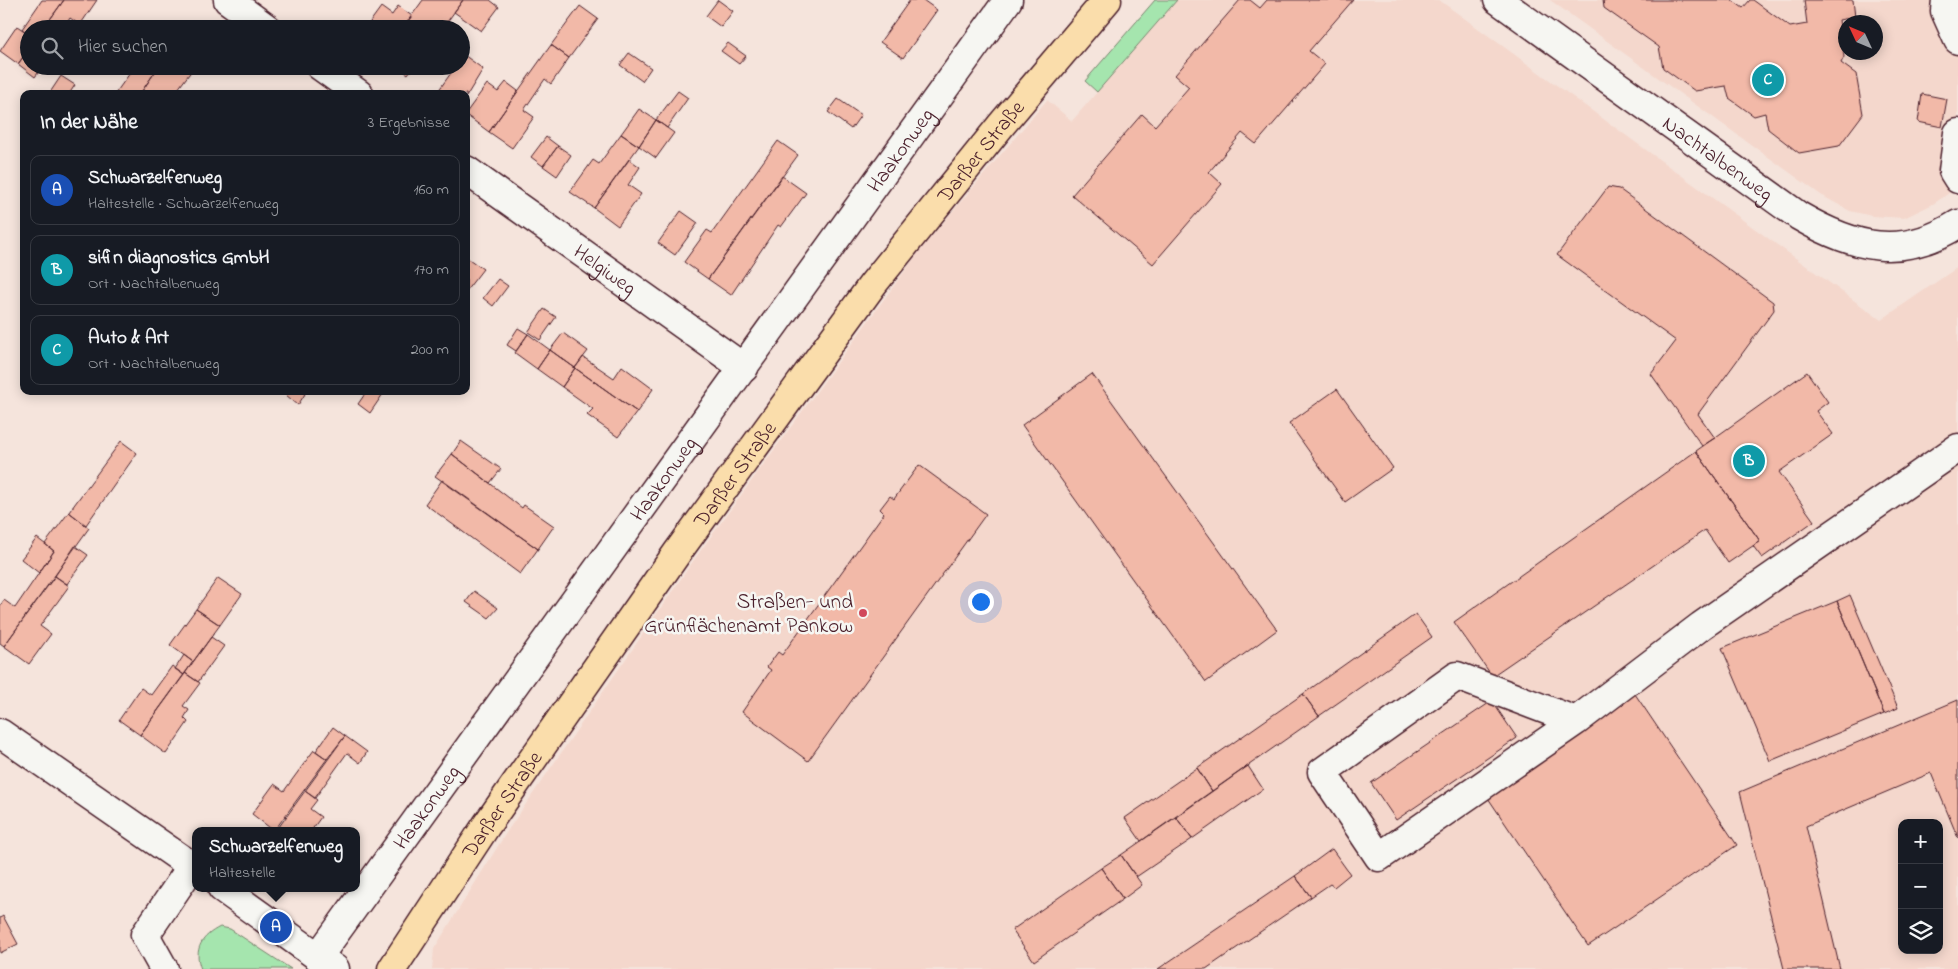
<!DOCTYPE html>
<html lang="de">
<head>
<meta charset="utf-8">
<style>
	:root { --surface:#171b24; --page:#242831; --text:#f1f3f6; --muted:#9ea1a6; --line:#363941; --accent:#2563eb }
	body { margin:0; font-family:"Indie Flower",sans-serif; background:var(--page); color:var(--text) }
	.controls { position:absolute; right:15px; bottom:15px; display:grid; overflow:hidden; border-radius:10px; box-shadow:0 2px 12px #0003 }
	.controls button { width:45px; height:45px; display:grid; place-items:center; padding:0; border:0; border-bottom:1px solid var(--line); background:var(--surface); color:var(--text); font:25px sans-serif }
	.compass { position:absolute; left:1838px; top:15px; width:45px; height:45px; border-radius:50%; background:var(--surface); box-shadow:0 2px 12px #0003; rotate:314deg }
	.you { position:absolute; left:980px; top:601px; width:18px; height:18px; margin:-12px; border:4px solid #fff; border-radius:50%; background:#1a73e8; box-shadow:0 0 0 8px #1a73e833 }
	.badge { display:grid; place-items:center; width:32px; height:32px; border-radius:50%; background:var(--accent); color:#fff; font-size:16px; font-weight:700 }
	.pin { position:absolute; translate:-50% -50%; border:2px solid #fff; box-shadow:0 1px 5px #0006 }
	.popup { position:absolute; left:192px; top:827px; width:168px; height:65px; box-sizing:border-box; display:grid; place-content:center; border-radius:10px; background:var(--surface); filter:drop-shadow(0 1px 4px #0005); font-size:16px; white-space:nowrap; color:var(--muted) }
	.popup b { font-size:19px; color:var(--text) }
	.popup::after { content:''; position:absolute; left:50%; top:100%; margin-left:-10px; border:10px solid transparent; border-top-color:var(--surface) }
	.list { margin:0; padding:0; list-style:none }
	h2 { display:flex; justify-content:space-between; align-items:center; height:65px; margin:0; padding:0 20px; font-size:21px }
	h2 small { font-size:16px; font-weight:400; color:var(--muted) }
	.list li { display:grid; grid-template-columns:32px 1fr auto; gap:15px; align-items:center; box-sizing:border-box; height:70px; margin:0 10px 10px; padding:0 10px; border:1px solid var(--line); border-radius:10px }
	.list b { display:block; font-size:19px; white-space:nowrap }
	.list p { margin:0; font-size:16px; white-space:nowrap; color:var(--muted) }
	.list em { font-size:16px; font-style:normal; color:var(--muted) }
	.icon { flex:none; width:28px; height:28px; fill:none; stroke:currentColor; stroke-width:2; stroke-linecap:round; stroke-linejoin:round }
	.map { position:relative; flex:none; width:1958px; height:969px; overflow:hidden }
	.search { position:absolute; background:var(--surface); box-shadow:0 2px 12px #0003; left:20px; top:20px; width:450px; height:55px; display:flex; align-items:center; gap:12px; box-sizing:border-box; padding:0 18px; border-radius:28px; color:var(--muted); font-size:19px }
	.panel { position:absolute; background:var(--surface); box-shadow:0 2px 12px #0003; left:20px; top:90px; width:450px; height:305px; border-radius:10px }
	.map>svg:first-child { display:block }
	.built { fill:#f4d7cc; fill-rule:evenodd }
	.green { fill:#a5e5ae; stroke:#78826c }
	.building { fill:#f2b9a8; stroke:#4a1f2b }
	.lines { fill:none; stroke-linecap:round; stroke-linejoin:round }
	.minor-casing { stroke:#4a1f2b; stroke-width:31 }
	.major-casing { stroke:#4a1f2b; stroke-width:31 }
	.minor { stroke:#f6f6f2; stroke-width:28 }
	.major { stroke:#faddab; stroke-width:28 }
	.poi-dot { fill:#d1495b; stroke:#f6f6f2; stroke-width:2 }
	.labels { text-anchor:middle; stroke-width:5; stroke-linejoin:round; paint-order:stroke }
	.street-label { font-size:21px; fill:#4a1f2b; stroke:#f6f6f2 }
	.poi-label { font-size:21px; fill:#4a1f2b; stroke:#f6f6f2; text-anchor:end }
</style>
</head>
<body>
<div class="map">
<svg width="1958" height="969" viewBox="0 0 1958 969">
	<rect width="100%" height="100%" fill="#f5e4dc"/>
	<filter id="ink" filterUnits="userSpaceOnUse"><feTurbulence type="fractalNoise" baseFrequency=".02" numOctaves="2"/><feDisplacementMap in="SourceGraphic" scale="10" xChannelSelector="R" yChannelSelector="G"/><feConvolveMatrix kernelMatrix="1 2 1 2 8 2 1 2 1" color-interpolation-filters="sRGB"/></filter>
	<g filter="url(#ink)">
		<path class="built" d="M 1177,0 L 1439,0 L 1881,320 L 1958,267 L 1958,969 L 432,969 L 434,949 L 508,830 L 696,557 L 920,250 L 1047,100 L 1072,121 ZM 1902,823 L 1939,823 L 1939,950 L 1902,950 Z
			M 1550,0 L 1958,0 L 1958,187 L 1933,204 L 1904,218 L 1872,216 L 1850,211 L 1821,195 ZM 1846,22 L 1876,22 L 1876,52 L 1846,52 Z"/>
		<path class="green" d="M 1155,0 L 1177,0 L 1097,92 L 1085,81 Z
			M 220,927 L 230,929 L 291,969 L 201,969 C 193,949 202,936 220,927 Z"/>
		<path class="building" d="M 42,0 L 64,0 L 43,29 L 29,29 L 29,34 L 22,29 Z
			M 64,0 L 97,0 L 80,25 L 70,18 L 63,29 L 43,29 Z
			M 423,0 L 463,0 L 442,29 L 402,29 Z
			M 463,0 L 490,0 L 499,7 L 481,31 L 454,12 Z
			M 718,0 L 733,11 L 721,27 L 706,16 Z
			M 910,0 L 923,0 L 937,10 L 903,58 L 880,42 Z
			M 1240,0 L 1250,0 L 1260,8 L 1267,0 L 1353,0 L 1309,51 L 1325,64 L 1256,144 L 1242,133 L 1209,172 L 1222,184 L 1153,264 L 1072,195 L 1142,114 L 1155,126 L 1189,87 L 1175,75 Z
			M 1603,0 L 1732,0 L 1743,8 L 1750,0 L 1753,0 L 1790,27 L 1807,24 L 1804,0 L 1853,0 L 1855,17 L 1839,20 L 1844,57 L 1841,63 L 1856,74 L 1863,114 L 1839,146 L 1799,153 L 1768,129 L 1765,113 L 1754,116 L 1729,98 L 1726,86 L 1695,91 L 1663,68 L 1659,47 L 1604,8 Z
			M 398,6 L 412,16 L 402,29 L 365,29 L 381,7 L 392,15 Z
			M 580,6 L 598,19 L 569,58 L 551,45 Z
			M 17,26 L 29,34 L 29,49 L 18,64 L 0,51 Z
			M 728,43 L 746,56 L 739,64 L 721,51 Z
			M 551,45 L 569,58 L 551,84 L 545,79 L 524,110 L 534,117 L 512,148 L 489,132 Z
			M 29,49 L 29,66 L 43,66 L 35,77 L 18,64 Z
			M 629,53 L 651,68 L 642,81 L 620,65 Z
			M 464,55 L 483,69 L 466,97 L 466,94 L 436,94 L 456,66 L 461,66 L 461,59 Z
			M 135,66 L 159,66 L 140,94 L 115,94 Z
			M 159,66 L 195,66 L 175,93 L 140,94 Z
			M 397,66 L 414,66 L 408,74 Z
			M 61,76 L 75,85 L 69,94 L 49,94 Z
			M 506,82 L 518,91 L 489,132 L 466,115 L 466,113 L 487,84 L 498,92 Z
			M 678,91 L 688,98 L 667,128 L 656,120 Z
			M 1922,94 L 1947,99 L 1942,127 L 1918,122 Z
			M 838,99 L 861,115 L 851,129 L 828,112 Z
			M 639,109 L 656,120 L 639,146 L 621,134 Z
			M 656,120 L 674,133 L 656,158 L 639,146 Z
			M 621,134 L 639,146 L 594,208 L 570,192 L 593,160 L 599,164 Z
			M 546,137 L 558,146 L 543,166 L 531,157 Z
			M 778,141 L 798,155 L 708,279 L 684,262 L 707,230 L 712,233 Z
			M 558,146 L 571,155 L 557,176 L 543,166 Z
			M 629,159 L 640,167 L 628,185 L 641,194 L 618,226 L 594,208 Z
			M 782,176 L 806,193 L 781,227 L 778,225 L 731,295 L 708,279 Z
			M 1608,187 L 1619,189 L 1773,302 L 1774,310 L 1698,414 L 1715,438 L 1702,446 L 1651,374 L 1676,341 L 1557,255 Z
			M 681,211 L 698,223 L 675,255 L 658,243 Z
			M 466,257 L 483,269 L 466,291 Z
			M 498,279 L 508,286 L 493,306 L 483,298 Z
			M 544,309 L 556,317 L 540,340 L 528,332 Z
			M 518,328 L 528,334 L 516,351 L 507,345 Z
			M 563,333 L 588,351 L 575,368 L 550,350 Z
			M 528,334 L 550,350 L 537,369 L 515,353 Z
			M 550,350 L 575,368 L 562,387 L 537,369 Z
			M 583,357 L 614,378 L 622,366 L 653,389 L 637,412 L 575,368 Z
			M 575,368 L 637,412 L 618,437 L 587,415 L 593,409 L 562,387 Z
			M 1807,372 L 1828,402 L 1816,411 L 1833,434 L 1779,472 L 1814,521 L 1762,558 L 1753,546 L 1760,541 L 1696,451 Z
			M 1092,374 L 1277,630 L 1206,682 L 1022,425 Z
			M 1337,389 L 1393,468 L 1345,502 L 1289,423 Z
			M 288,391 L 301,391 L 305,394 L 298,405 L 286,395 Z
			M 367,391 L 385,391 L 370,413 L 358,404 Z
			M 121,441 L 137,453 L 86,525 L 69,512 Z
			M 461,441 L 501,469 L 490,483 L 452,454 Z
			M 1696,451 L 1760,541 L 1728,563 L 1705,530 L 1492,676 L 1454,622 Z
			M 452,454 L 522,508 L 524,505 L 554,526 L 538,549 L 435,476 Z
			M 919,465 L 986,514 L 808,761 L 742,712 L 771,670 L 767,667 L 778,652 L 782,655 L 884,513 L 880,509 L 890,496 L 894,499 Z
			M 442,480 L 538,549 L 520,574 L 425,504 Z
			M 69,512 L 89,528 L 4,646 L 0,643 L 0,606 L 4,600 L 15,608 L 54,551 L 45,544 Z
			M 37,538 L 54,551 L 39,573 L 21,559 Z
			M 75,546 L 88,555 L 67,584 L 55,576 Z
			M 55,576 L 69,586 L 40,626 L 51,634 L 29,664 L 4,646 Z
			M 218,578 L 242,594 L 220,625 L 196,609 Z
			M 474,591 L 498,608 L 489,618 L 466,602 Z
			M 1850,595 L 1898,708 L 1884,714 L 1837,601 Z
			M 1837,601 L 1884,714 L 1770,761 L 1722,648 Z
			M 196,609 L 220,625 L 193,662 L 170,645 Z
			M 1416,614 L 1432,637 L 1319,716 L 1303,694 Z
			M 211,637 L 224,646 L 198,682 L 185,673 Z
			M 184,655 L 193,662 L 184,675 L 175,669 Z
			M 172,666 L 184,675 L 140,735 L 119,720 L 141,688 L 151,695 Z
			M 185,673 L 200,683 L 183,706 L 189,710 L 184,718 L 188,722 L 166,754 L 140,735 Z
			M 1303,694 L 1319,716 L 1212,791 L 1197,768 Z
			M 1635,694 L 1737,845 L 1588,946 L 1486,795 Z
			M 1958,700 L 1958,838 L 1931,773 L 1806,826 L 1840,969 L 1784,969 L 1740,792 Z
			M 1492,701 L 1517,738 L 1396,820 L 1371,783 Z
			M 333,727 L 345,736 L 327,759 L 316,751 Z
			M 345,736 L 367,752 L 360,763 L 347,753 L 315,798 L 305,791 Z
			M 314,750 L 327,759 L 274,831 L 252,814 L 274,784 L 284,791 Z
			M 1248,766 L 1263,789 L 1192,839 L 1176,817 Z
			M 1197,768 L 1212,791 L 1141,841 L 1125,818 Z
			M 305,791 L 317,800 L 310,809 L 321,817 L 311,831 L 276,831 Z
			M 1176,817 L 1192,839 L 1136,877 L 1121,855 Z
			M 1332,849 L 1350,874 L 1334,887 L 1330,884 L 1311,897 L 1295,876 Z
			M 1121,855 L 1142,885 L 1123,899 L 1101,868 Z
			M 1101,868 L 1123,899 L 1034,961 L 1012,930 Z
			M 1295,876 L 1311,897 L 1206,969 L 1158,969 Z
			M 3,916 L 18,944 L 0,953 L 0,918 Z"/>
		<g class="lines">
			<defs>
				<g id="minor">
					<path d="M 228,0 L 268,29"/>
					<path id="s1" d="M 1498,0 L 1799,216 C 1854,248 1901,260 1958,224"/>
					<path d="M 1946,0 L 1945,11 L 1958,40"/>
					<path d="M 320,66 L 359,94"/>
					<path d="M 1958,133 L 1953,171 L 1958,179"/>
					<path id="s2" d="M 466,170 L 744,368"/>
					<path d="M 1576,721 L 1457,676 L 1322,772 L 1379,857 L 1576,721 L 1701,626 L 1958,448"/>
					<path d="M 0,733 L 196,869"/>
					<path d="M 222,888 L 335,969"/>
					<path id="s3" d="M 318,957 L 1008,0"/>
					<path d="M 164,969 L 145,935 L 192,866"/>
				</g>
				<g id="major">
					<path id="s4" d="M 392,969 L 486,826 L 677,553 L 873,284 L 1002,124 L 1107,0"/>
				</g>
			</defs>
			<use href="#minor" class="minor-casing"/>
			<use href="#major" class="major-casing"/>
			<use href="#minor" class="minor"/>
			<use href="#major" class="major"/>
		</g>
	</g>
	<circle class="poi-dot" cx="863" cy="613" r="5"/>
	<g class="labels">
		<g class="street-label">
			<text dy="7" stroke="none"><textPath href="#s3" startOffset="995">Haakonweg</textPath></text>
			<text dy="7" stroke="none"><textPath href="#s4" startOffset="1008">Darßer Straße</textPath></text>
			<text dy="7" stroke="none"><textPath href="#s1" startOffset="271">Nachtalbenweg</textPath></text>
			<text dy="7" stroke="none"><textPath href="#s2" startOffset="171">Helgiweg</textPath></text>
			<text dy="7" stroke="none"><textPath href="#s4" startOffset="602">Darßer Straße</textPath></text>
			<text dy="7" stroke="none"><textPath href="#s3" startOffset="590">Haakonweg</textPath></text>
			<text dy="7" stroke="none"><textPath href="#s4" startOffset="198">Darßer Straße</textPath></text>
			<text dy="7" stroke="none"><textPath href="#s3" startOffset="185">Haakonweg</textPath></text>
		</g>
		<g class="poi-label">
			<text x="853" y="608">Straßen- und<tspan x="853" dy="24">Grünflächenamt Pankow</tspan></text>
		</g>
	</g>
</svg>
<div class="controls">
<button>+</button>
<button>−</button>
<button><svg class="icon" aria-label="layers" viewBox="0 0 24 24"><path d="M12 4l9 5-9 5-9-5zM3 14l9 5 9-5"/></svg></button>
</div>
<svg class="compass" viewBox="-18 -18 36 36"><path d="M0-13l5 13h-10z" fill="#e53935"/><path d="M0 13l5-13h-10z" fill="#9ea1a6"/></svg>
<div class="you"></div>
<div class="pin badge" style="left:276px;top:927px;background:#1a4fb4">A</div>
<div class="popup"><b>Schwarzelfenweg</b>Haltestelle</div>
<div class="pin badge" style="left:1749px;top:461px;background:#0f9aa8">B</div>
<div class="pin badge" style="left:1768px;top:80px;background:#0f9aa8">C</div>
<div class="search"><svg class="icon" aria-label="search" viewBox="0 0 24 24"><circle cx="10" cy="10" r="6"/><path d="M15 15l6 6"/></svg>Hier suchen</div>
<section class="panel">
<h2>In der Nähe<small>3 Ergebnisse</small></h2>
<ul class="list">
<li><span class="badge" style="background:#1a4fb4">A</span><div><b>Schwarzelfenweg</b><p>Haltestelle · Schwarzelfenweg</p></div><em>160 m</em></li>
<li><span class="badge" style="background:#0f9aa8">B</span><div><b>sifin diagnostics GmbH</b><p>Ort · Nachtalbenweg</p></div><em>170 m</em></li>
<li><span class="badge" style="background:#0f9aa8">C</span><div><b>Auto &amp; Art</b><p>Ort · Nachtalbenweg</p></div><em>200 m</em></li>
</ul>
</section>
</div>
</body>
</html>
